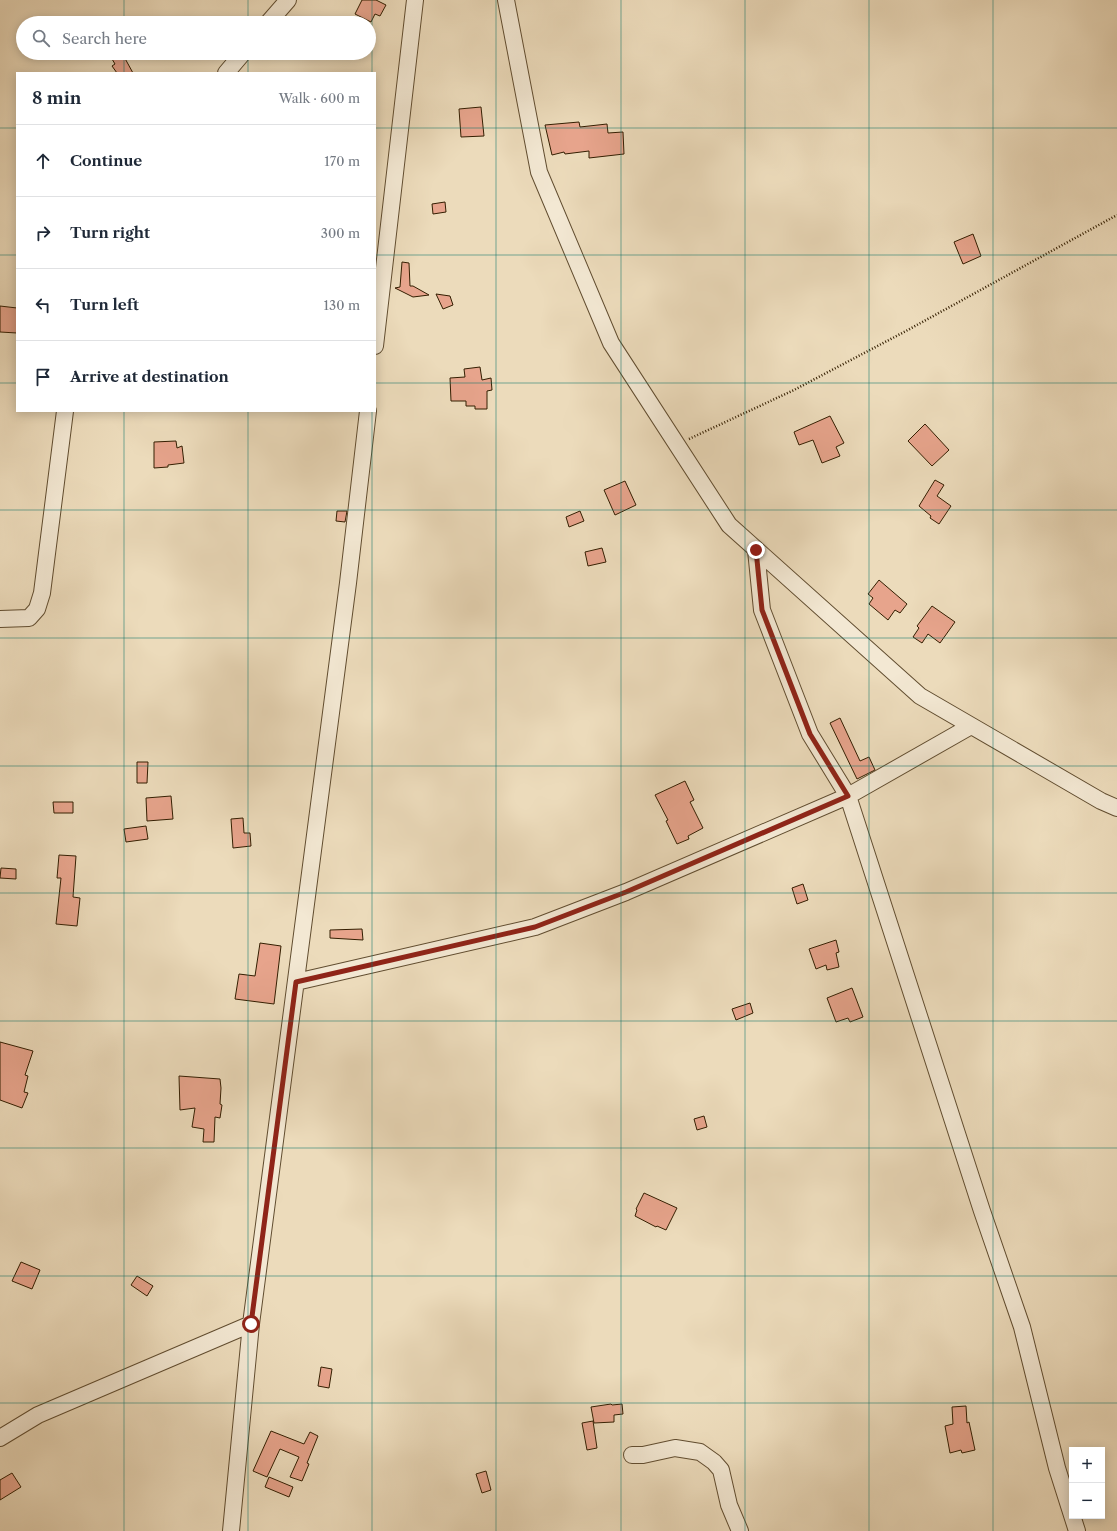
<!DOCTYPE html>
<html lang="en">
<head>
<meta charset="utf-8">
<style>
	:root { --surface:#fff; --page:#f6f6f7; --text:#1f2937; --muted:#747a83; --line:#e0e1e3 }
	body { margin:0; font-family:"Libre Caslon Text",serif; background:var(--page); color:var(--text) }
	.controls { position:absolute; right:12px; bottom:12px; display:grid; overflow:hidden; border-radius:0px; box-shadow:0 2px 10px #0003 }
	.controls button { width:36px; height:36px; display:grid; place-items:center; padding:0; border:0; border-bottom:1px solid var(--line); background:var(--surface); color:var(--text); font:20px sans-serif }
	.stop { position:absolute; width:12px; height:12px; margin:-9px; border:3px solid #8f2418; border-radius:50%; background:#fff }
	.stop.end { background:#8f2418; border-color:#fff; box-shadow:0 1px 4px #0008 }
	.list { margin:0; padding:0; list-style:none }
	h2 { display:flex; justify-content:space-between; align-items:center; height:52px; margin:0; padding:0 16px; font-size:17px }
	h2 small { font-size:13px; font-weight:400; color:var(--muted) }
	.list li { display:grid; grid-template-columns:26px 1fr auto; gap:12px; align-items:center; box-sizing:border-box; height:72px; padding:0 16px; border-top:1px solid var(--line) }
	.list b { display:block; font-size:15px; white-space:nowrap }
	.list em { font-size:13px; font-style:normal; color:var(--muted) }
	.icon { flex:none; width:22px; height:22px; fill:none; stroke:currentColor; stroke-width:2; stroke-linecap:round; stroke-linejoin:round }
	.map { position:relative; flex:none; width:1117px; height:1531px; overflow:hidden }
	.search { position:absolute; background:var(--surface); box-shadow:0 2px 10px #0003; left:16px; top:16px; width:360px; height:44px; display:flex; align-items:center; gap:10px; box-sizing:border-box; padding:0 14px; border-radius:22px; color:var(--muted); font-size:15px }
	.panel { position:absolute; background:var(--surface); box-shadow:0 2px 10px #0003; left:16px; top:72px; width:360px; height:340px; border-radius:0px }
	.map>svg:first-child { display:block }
	.building { fill:#e7a48c; stroke:#331e01 }
	.lines { fill:none; stroke-linecap:round; stroke-linejoin:round }
	.minor-casing { stroke:#614d30; stroke-width:18 }
	.path { stroke:#331e01; stroke-width:2.5; stroke-dasharray:1 2; stroke-linecap:butt }
	.minor { stroke:#f3e8d3; stroke-width:16 }
	.route { stroke:#8f2418; stroke-width:5 }
	.grid { fill:none; stroke:#0f766e; stroke-width:1; stroke-opacity:0.55 }
</style>
</head>
<body>
<div class="map">
<svg width="1117" height="1531" viewBox="0 0 1117 1531">
	<rect width="100%" height="100%" fill="#ecdbbb"/>
	<filter id="stains"><feTurbulence type="fractalNoise" baseFrequency=".005" numOctaves="4"/><feColorMatrix values="0 0 0 0 .2 0 0 0 0 .09 0 0 0 0 .02 0 0 0 .5 -.17"/></filter>
	<radialGradient id="worn" r=".72"><stop offset=".6" stop-color="#630" stop-opacity="0"/><stop offset="1" stop-color="#630" stop-opacity=".3"/></radialGradient>
	<path class="building" d="M 362,0 L 376,0 L 386,5 L 380,16 L 375,14 L 371,22 L 355,14 Z
		M 122,53 L 133,73 L 117,73 L 112,66 L 115,64 L 112,59 Z
		M 481,107 L 484,136 L 461,137 L 459,109 Z
		M 579,122 L 580,127 L 607,124 L 608,133 L 623,132 L 624,154 L 589,158 L 589,151 L 565,154 L 564,152 L 552,155 L 545,125 Z
		M 445,202 L 446,212 L 433,214 L 432,204 Z
		M 973,234 L 981,256 L 963,264 L 954,242 Z
		M 402,262 L 409,263 L 410,286 L 413,286 L 429,295 L 413,297 L 395,288 L 400,287 Z
		M 436,294 L 450,296 L 453,305 L 443,309 Z
		M 0,306 L 17,308 L 17,333 L 0,332 Z
		M 480,367 L 482,380 L 491,378 L 492,390 L 487,391 L 487,409 L 475,409 L 475,406 L 466,406 L 466,401 L 451,401 L 450,378 L 465,377 L 464,369 Z
		M 830,416 L 844,443 L 836,447 L 840,456 L 822,463 L 813,440 L 799,445 L 794,432 Z
		M 925,424 L 949,450 L 932,466 L 908,441 Z
		M 176,441 L 177,448 L 182,446 L 184,463 L 168,465 L 168,467 L 154,468 L 154,442 Z
		M 935,480 L 944,485 L 937,496 L 951,506 L 939,524 L 930,518 L 931,516 L 919,506 Z
		M 625,481 L 636,505 L 615,515 L 604,490 Z
		M 337,511 L 347,511 L 345,522 L 336,521 Z
		M 580,511 L 584,521 L 569,527 L 566,517 Z
		M 602,548 L 606,562 L 588,566 L 585,552 Z
		M 879,580 L 907,604 L 900,613 L 895,610 L 888,620 L 869,604 L 873,598 L 868,594 Z
		M 932,606 L 955,622 L 940,643 L 928,634 L 922,643 L 913,637 L 919,628 L 917,626 Z
		M 840,718 L 860,761 L 869,757 L 875,770 L 857,779 L 830,723 Z
		M 137,762 L 148,762 L 147,783 L 137,783 Z
		M 685,781 L 694,800 L 690,802 L 703,828 L 688,836 L 689,839 L 677,844 L 666,821 L 668,820 L 655,795 Z
		M 171,796 L 173,819 L 147,821 L 146,798 Z
		M 53,802 L 73,802 L 73,813 L 54,813 Z
		M 243,818 L 244,833 L 250,833 L 251,846 L 233,848 L 231,819 Z
		M 146,826 L 148,839 L 126,842 L 124,829 Z
		M 59,855 L 76,856 L 73,897 L 80,898 L 77,926 L 56,924 L 61,878 L 57,878 Z
		M 1,868 L 16,869 L 16,879 L 0,878 Z
		M 803,884 L 808,900 L 797,904 L 792,888 Z
		M 362,929 L 363,940 L 330,938 L 330,930 Z
		M 836,940 L 839,952 L 836,953 L 839,967 L 827,970 L 826,965 L 816,969 L 809,949 Z
		M 260,943 L 281,946 L 274,1004 L 235,999 L 239,974 L 255,976 Z
		M 852,988 L 863,1017 L 850,1022 L 848,1018 L 836,1022 L 827,998 Z
		M 750,1003 L 753,1013 L 736,1020 L 732,1009 Z
		M 0,1042 L 33,1051 L 25,1075 L 28,1076 L 24,1092 L 28,1093 L 22,1108 L 0,1100 Z
		M 179,1076 L 220,1079 L 221,1088 L 220,1104 L 222,1105 L 220,1118 L 215,1117 L 214,1142 L 203,1142 L 204,1129 L 192,1127 L 195,1108 L 180,1110 Z
		M 704,1116 L 707,1127 L 697,1130 L 694,1119 Z
		M 644,1193 L 677,1208 L 666,1230 L 657,1226 L 656,1227 L 635,1216 L 637,1210 L 636,1209 Z
		M 21,1262 L 40,1270 L 32,1289 L 12,1281 Z
		M 137,1276 L 153,1286 L 147,1296 L 131,1285 Z
		M 321,1367 L 332,1369 L 329,1388 L 318,1386 Z
		M 611,1404 L 612,1405 L 622,1404 L 623,1414 L 614,1415 L 614,1422 L 594,1423 L 591,1407 Z
		M 966,1406 L 967,1423 L 969,1422 L 975,1450 L 962,1453 L 961,1450 L 950,1453 L 945,1426 L 953,1424 L 952,1407 Z
		M 593,1421 L 597,1448 L 587,1450 L 582,1423 Z
		M 271,1431 L 304,1444 L 310,1432 L 318,1436 L 307,1463 L 309,1464 L 302,1481 L 290,1477 L 299,1457 L 280,1449 L 267,1477 L 253,1471 Z
		M 486,1471 L 491,1490 L 482,1493 L 476,1474 Z
		M 12,1473 L 21,1487 L 0,1500 L 0,1480 Z
		M 269,1477 L 293,1487 L 289,1497 L 265,1487 Z"/>
	<g class="lines">
		<defs>
			<path id="minor" d="M 506,0 L 539,172 L 611,343 L 729,525 L 920,696 L 1101,801 L 1117,808
				M 268,23 L 288,0
				M 226,73 L 243,53
				M 375,346 L 415,0
				M 756,550 L 762,610 L 810,734 L 848,796 L 982,1211 L 1022,1327 L 1057,1468 L 1077,1531
				M 0,619 L 29,618 L 37,609 L 42,593 L 65,411
				M 296,982 L 535,927 L 626,892 L 848,796 L 971,726
				M 0,1438 L 38,1415 L 251,1324
				M 632,1455 L 643,1455 L 675,1448 L 700,1452 L 714,1462 L 721,1470 L 729,1505 L 740,1531
				M 231,1531 L 251,1324 L 348,583 L 368,411"/>
		</defs>
		<use href="#minor" class="minor-casing"/>
		<path class="path" d="M 689,439 L 794,390 L 906,331 L 1117,215"/>
		<use href="#minor" class="minor"/>
	</g>
	<g class="lines">
		<path class="route" d="M 251,1324 L 296,982 L 535,927 L 626,892 L 848,796 L 810,734 L 762,610 L 756,550"/>
	</g>
	<path class="grid" d="M 124,0 L 124,23M 248,0 L 248,23M 372,0 L 372,73M 496,0 L 496,1531M 621,0 L 621,1531M 745,0 L 745,1531M 869,0 L 869,1531M 993,0 L 993,1531M 124,53 L 124,73M 248,53 L 248,73M 0,128 L 17,128M 375,128 L 1117,128M 0,255 L 17,255M 375,255 L 1117,255M 0,383 L 17,383M 375,383 L 1117,383M 124,411 L 124,1531M 248,411 L 248,1531M 372,411 L 372,1531M 0,510 L 1117,510M 0,638 L 1117,638M 0,766 L 1117,766M 0,893 L 1117,893M 0,1021 L 1117,1021M 0,1148 L 1117,1148M 0,1276 L 1117,1276M 0,1403 L 1117,1403"/>
	<rect width="100%" height="100%" filter="url(#stains)"/>
	<rect width="100%" height="100%" fill="url(#worn)"/>
</svg>
<div class="controls">
<button>+</button>
<button>−</button>
</div>
<div class="stop" style="left:251px;top:1324px"></div>
<div class="stop end" style="left:756px;top:550px"></div>
<div class="search"><svg class="icon" aria-label="search" viewBox="0 0 24 24"><circle cx="10" cy="10" r="6"/><path d="M15 15l6 6"/></svg>Search here</div>
<section class="panel">
<h2>8 min<small>Walk · 600 m</small></h2>
<ul class="list">
<li><svg class="icon" aria-label="ahead" viewBox="0 0 24 24"><path d="M12 20V5M6 11l6-6 6 6"/></svg><div><b>Continue</b></div><em>170 m</em></li>
<li><svg class="icon" aria-label="right" viewBox="0 0 24 24"><path d="M7 20v-9h11M14 6l5 5-5 5"/></svg><div><b>Turn right</b></div><em>300 m</em></li>
<li><svg class="icon" aria-label="left" viewBox="0 0 24 24"><path d="M17 20v-9H6M10 6l-5 5 5 5"/></svg><div><b>Turn left</b></div><em>130 m</em></li>
<li><svg class="icon" aria-label="arrive" viewBox="0 0 24 24"><path d="M6 21V4h12l-3 4 3 4H6"/></svg><div><b>Arrive at destination</b></div></li>
</ul>
</section>
</div>
</body>
</html>
